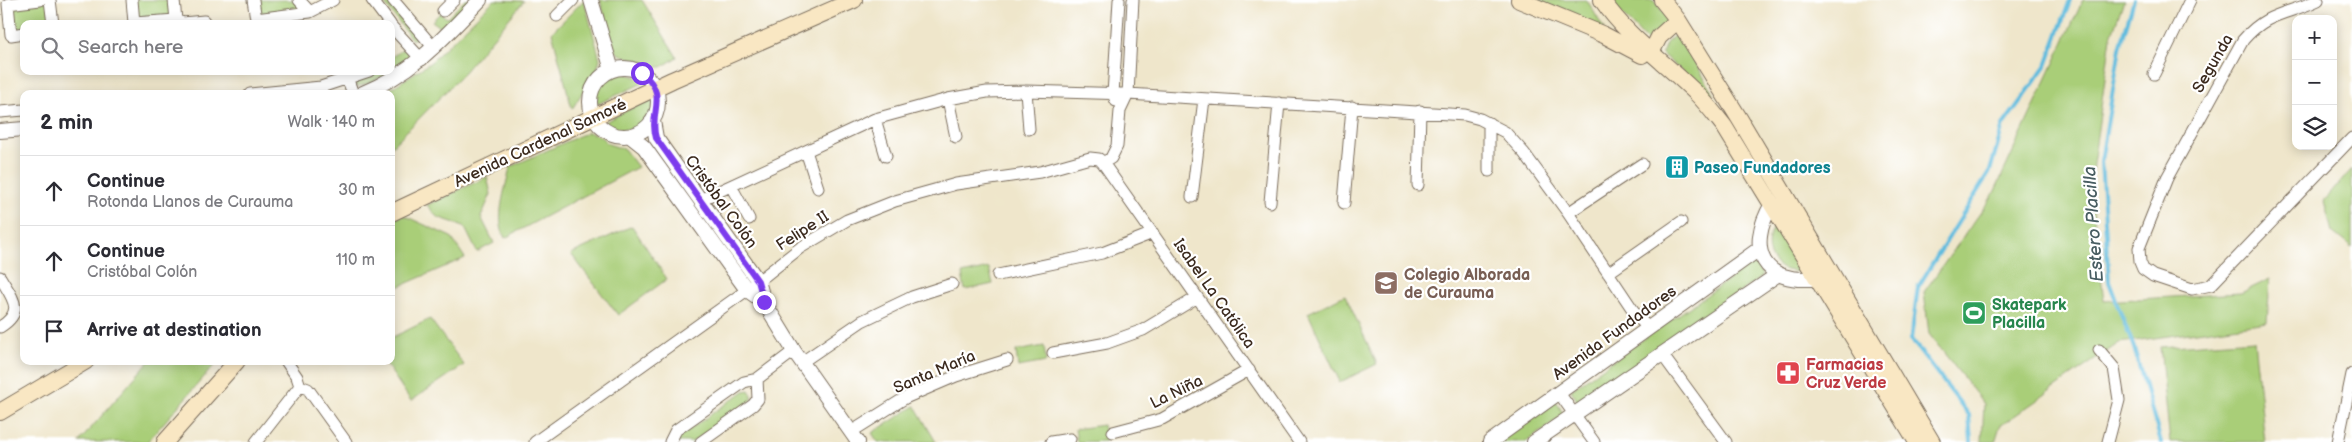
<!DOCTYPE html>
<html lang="en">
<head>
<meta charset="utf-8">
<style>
	:root { --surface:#fff; --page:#f7f7f7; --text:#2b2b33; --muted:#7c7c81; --line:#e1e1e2 }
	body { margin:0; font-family:"Balsamiq Sans",sans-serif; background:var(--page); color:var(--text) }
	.controls { position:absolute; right:15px; top:15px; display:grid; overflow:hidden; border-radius:10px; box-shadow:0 2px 12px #0003 }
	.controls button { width:45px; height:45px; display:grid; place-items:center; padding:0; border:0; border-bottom:1px solid var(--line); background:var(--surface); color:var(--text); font:25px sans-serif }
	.stop { position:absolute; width:15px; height:15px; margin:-11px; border:4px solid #7c3aed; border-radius:50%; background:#fff }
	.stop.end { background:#7c3aed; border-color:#fff; box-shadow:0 1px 5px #0008 }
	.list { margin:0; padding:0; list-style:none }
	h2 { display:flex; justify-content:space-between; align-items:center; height:65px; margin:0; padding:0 20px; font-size:21px }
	h2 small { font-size:16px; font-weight:400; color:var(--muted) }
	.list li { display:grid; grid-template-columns:32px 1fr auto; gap:15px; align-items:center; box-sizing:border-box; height:70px; padding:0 20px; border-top:1px solid var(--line) }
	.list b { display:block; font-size:19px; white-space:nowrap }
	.list p { margin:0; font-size:16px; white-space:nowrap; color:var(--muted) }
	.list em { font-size:16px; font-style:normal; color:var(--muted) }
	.icon { flex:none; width:28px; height:28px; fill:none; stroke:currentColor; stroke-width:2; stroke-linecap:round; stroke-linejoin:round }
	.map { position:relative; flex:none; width:2352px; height:442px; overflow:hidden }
	.search { position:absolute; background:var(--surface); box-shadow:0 2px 12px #0003; left:20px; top:20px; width:375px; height:55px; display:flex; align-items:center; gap:12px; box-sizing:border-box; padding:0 18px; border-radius:10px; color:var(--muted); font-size:19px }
	.panel { position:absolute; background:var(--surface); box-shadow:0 2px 12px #0003; left:20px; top:90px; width:375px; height:275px; border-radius:10px }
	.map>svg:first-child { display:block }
	.green { fill:#a9ce78; stroke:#727c4b }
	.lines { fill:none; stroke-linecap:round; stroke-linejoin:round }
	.stream { stroke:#60bcde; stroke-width:4 }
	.minor-casing { stroke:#7a6c5b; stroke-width:13 }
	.tertiary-casing { stroke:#7a6c5b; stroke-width:16 }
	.secondary-casing { stroke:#7a6c5b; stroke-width:18 }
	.minor { stroke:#fff; stroke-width:11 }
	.tertiary { stroke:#fff; stroke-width:14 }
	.secondary { stroke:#f9e7c3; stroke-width:16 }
	.route { stroke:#7c3aed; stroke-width:6 }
	.labels { text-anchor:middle; stroke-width:4.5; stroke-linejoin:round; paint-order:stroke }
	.street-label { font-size:16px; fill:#3b2a1e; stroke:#fff }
	.culture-label { font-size:16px; font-weight:bold; fill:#0d838f; stroke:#fff; text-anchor:start }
	.education-label { font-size:16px; font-weight:bold; fill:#785e54; stroke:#fff; text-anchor:start }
	.leisure-label { font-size:16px; font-weight:bold; fill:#27864d; stroke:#fff; text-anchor:start }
	.health-label { font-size:16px; font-weight:bold; fill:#be3a42; stroke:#fff; text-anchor:start }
	.water-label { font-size:18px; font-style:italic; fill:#485d61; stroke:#fff }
</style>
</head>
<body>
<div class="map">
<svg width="2352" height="442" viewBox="0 0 2352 442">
	<rect width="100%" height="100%" fill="#fff"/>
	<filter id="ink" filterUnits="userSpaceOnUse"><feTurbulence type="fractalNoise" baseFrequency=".02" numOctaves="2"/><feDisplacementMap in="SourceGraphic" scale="10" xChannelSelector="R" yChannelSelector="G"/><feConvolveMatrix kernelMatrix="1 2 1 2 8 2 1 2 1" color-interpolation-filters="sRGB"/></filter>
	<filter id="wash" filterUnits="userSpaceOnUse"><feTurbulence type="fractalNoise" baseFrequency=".0096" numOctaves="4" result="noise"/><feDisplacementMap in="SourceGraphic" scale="20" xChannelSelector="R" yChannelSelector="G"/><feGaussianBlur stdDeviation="1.12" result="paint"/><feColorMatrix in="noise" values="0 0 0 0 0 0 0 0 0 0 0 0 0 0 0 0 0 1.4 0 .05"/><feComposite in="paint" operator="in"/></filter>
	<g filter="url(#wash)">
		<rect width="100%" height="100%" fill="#efe6cb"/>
		<path class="green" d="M 135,0 L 171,0 L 172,17 L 136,20 Z
			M 258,0 L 294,0 L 302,10 L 260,14 Z
			M 382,0 L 388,0 L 417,37 L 412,40 Z
			M 465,0 L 471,0 L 443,29 L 432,21 L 440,13 L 447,18 Z
			M 494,0 L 524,1 L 458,79 L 391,147 L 391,94 L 383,94 L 431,62 Z
			M 584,0 L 600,59 L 597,69 L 572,109 L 552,32 Z
			M 600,0 L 642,0 L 677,57 L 662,67 L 657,67 L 619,54 L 615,50 Z
			M 1523,0 L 1587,0 L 1604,29 Z
			M 1609,0 L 1653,0 L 1670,20 L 1649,43 Z
			M 2083,0 L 2124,0 L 2111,37 L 2090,185 L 2104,301 L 2241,293 L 2270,279 L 2267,322 L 2119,343 L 2000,426 L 1995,442 L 1982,442 L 1984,404 L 1929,334 L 1924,292 L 1993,195 Z
			M 48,1 L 51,24 L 24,24 L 24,31 L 13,32 L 10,6 Z
			M 1674,36 L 1681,36 L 1713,94 L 1707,94 L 1662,54 L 1666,43 Z
			M 405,47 L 412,56 L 411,59 C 394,70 375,83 355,87 L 354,81 L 381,71 L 391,71 L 392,57 Z
			M 622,73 L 637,77 L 643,83 L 593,106 C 593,88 605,76 622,73 Z
			M 651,98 C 662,127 625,139 605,122 Z
			M 588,132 L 600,136 L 608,144 L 624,149 L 638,167 L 505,238 C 494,218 506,188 510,167 Z
			M 2352,169 L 2352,248 L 2332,232 L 2324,201 Z
			M 487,177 L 491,194 L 481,217 L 494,243 L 477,252 L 464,226 L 437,217 L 427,205 Z
			M 403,215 L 451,237 L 465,258 L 391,290 L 391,221 Z
			M 1777,222 L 1806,270 C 1773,278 1757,247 1777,222 Z
			M 632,226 L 667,279 L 618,315 L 571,254 Z
			M 1754,262 L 1763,276 L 1579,404 L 1571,390 Z
			M 989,268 L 993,284 L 965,290 L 962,274 Z
			M 1345,295 L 1377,364 L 1340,382 L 1308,313 Z
			M 430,319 L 464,365 L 411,401 L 384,361 L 391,361 L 391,338 Z
			M 2254,340 L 2265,442 L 2170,442 L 2160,347 Z
			M 1044,346 L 1046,362 L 1018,367 L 1016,351 Z
			M 149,361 L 218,361 L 147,442 L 79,442 Z
			M 749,390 L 752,395 L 752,400 L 692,442 L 678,442 L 679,437 L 744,391 Z
			M 1556,401 L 1564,415 L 1526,442 L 1497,442 Z
			M 915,406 L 936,442 L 878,442 L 872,433 Z
			M 1103,425 L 1106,441 L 1077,442 L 1075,429 Z"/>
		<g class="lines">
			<path class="stream" d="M 2134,0 L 2120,48 L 2101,161 L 2109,282 L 2134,348 L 2161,442
				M 1971,442 L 1969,415 L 1911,339 L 1918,287 L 1990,171 L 2003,125 L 2046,66 L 2070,0"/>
		</g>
	</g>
	<g filter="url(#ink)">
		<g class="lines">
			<defs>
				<path id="minor" d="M 50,0 L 53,24
					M 132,0 L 134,23 L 176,20 L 183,23 L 204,21
					M 174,0 L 176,20
					M 253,0 L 256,19 L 310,12 L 333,0
					M 299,0 L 310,12
					M 372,0 L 390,24
					M 393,0 L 434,48
					M 2318,0 C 2287,15 2268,11 2243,40 L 2167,178 L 2139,248 L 2140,262 L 2143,269 L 2153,276 L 2192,289 L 2211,285 L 2352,138
					M 443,11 L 454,0
					M 557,16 L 573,0
					M 391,26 L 422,60
					M 24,33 L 11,35 L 8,4 L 40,0
					M 2154,74 L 2190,0
					M 348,80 L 353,94
					M 1026,91 L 1029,129
					M 250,94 L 321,87 L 369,71
					M 948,99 L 956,137
					M 1116,101 L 1113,94 L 1119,0
					M 0,112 L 24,110
					M 875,119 L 886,156
					M 806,151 L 818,188
					M 1103,163 L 1111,158 L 1117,146 L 1120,111 L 1128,94 L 1133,0
					M 1489,171 L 1489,123
					M 1418,185 L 1420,111
					M 731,186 L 749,219
					M 1192,197 L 1204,99
					M 700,200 L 875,119 L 948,99 L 987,92 L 1026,91 L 1128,94 L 1465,115 L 1480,119 L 1505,132 L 1524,153 L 1568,213 L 1637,316 L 1649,329
					M 1270,202 L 1279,103
					M 1344,203 L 1352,107
					M 1568,213 L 1642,164
					M 1608,273 L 1681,222
					M 998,275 L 1102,253 L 1153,233
					M 0,277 C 12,298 26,311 0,327
					M 2099,350 L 2114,368 L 2119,400 L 2108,442
					M 1053,353 L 1107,343 L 1143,330 L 1196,298
					M 1661,353 L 1726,442
					M 802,362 L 862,321 L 912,297 L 952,284
					M 300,386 L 308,389 L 346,442
					M 1559,393 L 1594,442
					M 851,432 L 905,398 L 956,376 L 1007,360
					M 1113,432 L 1162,419 L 1249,370
					M 256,442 L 300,386 L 297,377 L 286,361
					M 535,442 L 747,290 L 800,248 L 847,220 L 895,201 L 956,184 L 1040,172 L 1090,158 L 1099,159 L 1103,163 L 1299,442
					M 670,442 L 676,430 L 744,382 L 757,379 L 794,351
					M 701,442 L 753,405 L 758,399 L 757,379
					M 1051,442 L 1070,439
					M 2338,442 L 2352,374"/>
				<path id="tertiary" d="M 591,0 L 612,70
					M590 102a34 34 0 1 1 68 0a34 34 0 1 1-68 0Z
					M 361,94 C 414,72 442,40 480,0
					M 653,121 L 656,138 L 758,281 L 764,302 L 794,351 L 858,442
					M 0,131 L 24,129
					M 630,136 L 644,147 L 747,290 L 764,302
					M 1772,204 C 1745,249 1763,286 1818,278
					M 1490,442 L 1759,249
					M 1534,442 L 1777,275"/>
				<path id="secondary" d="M 1519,0 L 1604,35 L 1642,55
					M 1602,0 C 1628,38 1665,62 1697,94 C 1707,104 1715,115 1724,126 L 1917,442
					M 1662,0 L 1678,20 L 1739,118 L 1932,442
					M 1651,53 L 1659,37 L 1678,20
					M 391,213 L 672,80 L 854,0
					M 0,412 L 86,361
					M 165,442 L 237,361"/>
			</defs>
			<use href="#minor" class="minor-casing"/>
			<use href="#tertiary" class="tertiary-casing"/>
			<use href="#secondary" class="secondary-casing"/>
			<use href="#minor" class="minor"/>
			<use href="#tertiary" class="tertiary"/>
			<use href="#secondary" class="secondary"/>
		</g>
	</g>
	<g class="lines" filter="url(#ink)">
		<path class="route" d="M 642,73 C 670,95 648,113 656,138 L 758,281 L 764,302"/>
	</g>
	<defs>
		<symbol id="building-square" viewBox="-11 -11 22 22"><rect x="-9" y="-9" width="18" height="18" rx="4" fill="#0f9aa8" stroke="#fff"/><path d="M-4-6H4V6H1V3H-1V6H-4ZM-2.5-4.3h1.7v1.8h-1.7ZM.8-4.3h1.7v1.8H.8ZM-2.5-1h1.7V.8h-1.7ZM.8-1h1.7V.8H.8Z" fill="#fff"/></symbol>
		<symbol id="school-square" viewBox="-11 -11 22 22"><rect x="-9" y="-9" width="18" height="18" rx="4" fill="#8d6e63" stroke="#fff"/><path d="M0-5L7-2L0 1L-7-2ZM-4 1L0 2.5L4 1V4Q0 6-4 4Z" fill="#fff"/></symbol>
		<symbol id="stadium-square" viewBox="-11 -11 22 22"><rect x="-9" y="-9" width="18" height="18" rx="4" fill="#2e9e5b" stroke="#fff"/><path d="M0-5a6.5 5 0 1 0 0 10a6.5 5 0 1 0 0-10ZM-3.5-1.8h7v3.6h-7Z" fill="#fff"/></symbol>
		<symbol id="pharmacy-square" viewBox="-11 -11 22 22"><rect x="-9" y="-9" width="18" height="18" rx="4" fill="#e0444e" stroke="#fff"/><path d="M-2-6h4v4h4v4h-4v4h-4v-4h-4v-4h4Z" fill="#fff"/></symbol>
	</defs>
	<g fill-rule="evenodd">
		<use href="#building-square" x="1663" y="153" width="28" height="28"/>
		<use href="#school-square" x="1372" y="269" width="28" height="28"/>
		<use href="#stadium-square" x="1960" y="299" width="28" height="28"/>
		<use href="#pharmacy-square" x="1774" y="359" width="28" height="28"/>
	</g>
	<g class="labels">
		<g class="street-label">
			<text transform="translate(2212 63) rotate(-60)" y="6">Segunda</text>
			<text transform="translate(540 142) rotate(-25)" y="6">Avenida Cardenal Samoré</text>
			<text transform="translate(722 201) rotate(54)" y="6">Cristóbal Colón</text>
			<text transform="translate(802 230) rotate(-33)" y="6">Felipe II</text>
			<text transform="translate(1215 293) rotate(55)" y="6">Isabel La Católica</text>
			<text transform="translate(1614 332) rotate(-36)" y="6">Avenida Fundadores</text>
			<text transform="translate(934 371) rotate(-23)" y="6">Santa María</text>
			<text transform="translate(1176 391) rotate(-26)" y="6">La Niña</text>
		</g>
		<g class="culture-label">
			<text x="1694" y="173">Paseo Fundadores</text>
		</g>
		<g class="education-label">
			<text x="1404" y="280">Colegio Alborada<tspan x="1404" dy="18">de Curauma</tspan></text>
		</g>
		<g class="leisure-label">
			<text x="1992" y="310">Skatepark<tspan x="1992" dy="18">Placilla</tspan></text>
		</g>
		<g class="health-label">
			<text x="1806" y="370">Farmacias<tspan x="1806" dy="18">Cruz Verde</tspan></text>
		</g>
		<g class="water-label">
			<text transform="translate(2093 224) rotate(-94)" y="6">Estero Placilla</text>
		</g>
	</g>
</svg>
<div class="controls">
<button>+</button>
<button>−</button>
<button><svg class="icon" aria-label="layers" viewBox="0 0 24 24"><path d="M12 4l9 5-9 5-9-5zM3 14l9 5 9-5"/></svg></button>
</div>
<div class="stop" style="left:642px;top:73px"></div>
<div class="stop end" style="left:764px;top:302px"></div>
<div class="search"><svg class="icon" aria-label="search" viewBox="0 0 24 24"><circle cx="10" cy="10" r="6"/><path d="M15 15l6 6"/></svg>Search here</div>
<section class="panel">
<h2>2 min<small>Walk · 140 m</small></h2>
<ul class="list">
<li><svg class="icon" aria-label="ahead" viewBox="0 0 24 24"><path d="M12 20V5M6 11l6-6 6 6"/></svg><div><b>Continue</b><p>Rotonda Llanos de Curauma</p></div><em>30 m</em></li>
<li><svg class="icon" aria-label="ahead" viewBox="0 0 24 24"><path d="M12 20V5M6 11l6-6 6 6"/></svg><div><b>Continue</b><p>Cristóbal Colón</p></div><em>110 m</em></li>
<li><svg class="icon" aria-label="arrive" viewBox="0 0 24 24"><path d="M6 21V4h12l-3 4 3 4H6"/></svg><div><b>Arrive at destination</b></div></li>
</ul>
</section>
</div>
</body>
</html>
